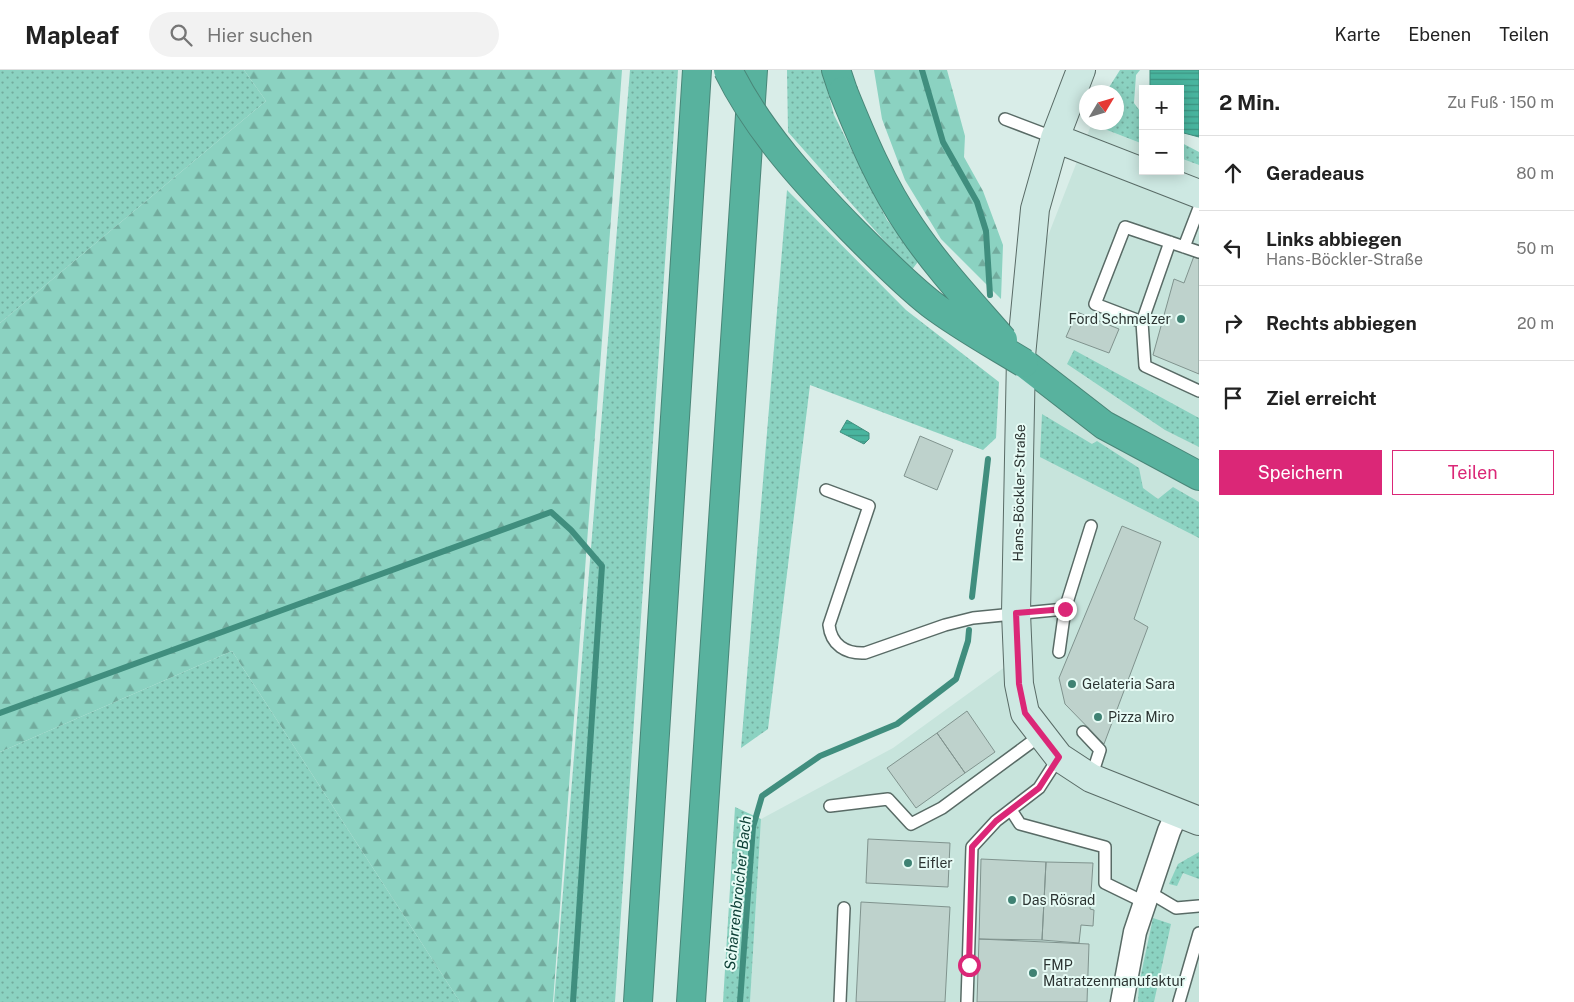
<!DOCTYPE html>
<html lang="de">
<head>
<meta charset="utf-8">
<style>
	:root { --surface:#fff; --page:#f2f2f2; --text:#222; --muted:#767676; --line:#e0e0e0; --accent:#db2777 }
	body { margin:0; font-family:"Public Sans",sans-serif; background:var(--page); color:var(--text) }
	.controls { position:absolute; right:15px; top:15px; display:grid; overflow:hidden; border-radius:0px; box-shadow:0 2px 12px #0003 }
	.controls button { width:45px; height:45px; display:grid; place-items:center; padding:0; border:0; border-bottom:1px solid var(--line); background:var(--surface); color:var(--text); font:25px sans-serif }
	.compass { position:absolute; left:1079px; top:15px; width:45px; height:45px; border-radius:50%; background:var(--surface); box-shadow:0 2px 12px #0003; rotate:52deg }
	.stop { position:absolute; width:15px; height:15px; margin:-11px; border:4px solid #db2777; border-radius:50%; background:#fff }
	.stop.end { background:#db2777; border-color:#fff; box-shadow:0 1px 5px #0008 }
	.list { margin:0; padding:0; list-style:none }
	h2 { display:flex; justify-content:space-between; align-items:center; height:65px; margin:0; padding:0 20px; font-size:21px }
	h2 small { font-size:16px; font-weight:400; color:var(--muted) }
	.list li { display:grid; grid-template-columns:32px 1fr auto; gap:15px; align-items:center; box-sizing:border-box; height:75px; padding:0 20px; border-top:1px solid var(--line) }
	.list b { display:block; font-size:19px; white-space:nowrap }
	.list p { margin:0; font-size:16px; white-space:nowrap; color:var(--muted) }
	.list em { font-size:16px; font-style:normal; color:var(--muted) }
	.actions { display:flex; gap:10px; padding:15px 20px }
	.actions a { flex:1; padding:11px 0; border:1px solid var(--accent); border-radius:0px; text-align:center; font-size:18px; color:var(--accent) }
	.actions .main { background:var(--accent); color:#fff }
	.icon { flex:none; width:28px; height:28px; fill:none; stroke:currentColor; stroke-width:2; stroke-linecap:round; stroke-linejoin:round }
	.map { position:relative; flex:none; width:1199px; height:932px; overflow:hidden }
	header { display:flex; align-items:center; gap:30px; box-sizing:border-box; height:70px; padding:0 25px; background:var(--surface); border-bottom:1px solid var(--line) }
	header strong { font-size:24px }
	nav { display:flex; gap:28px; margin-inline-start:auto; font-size:18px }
	.search { width:350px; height:45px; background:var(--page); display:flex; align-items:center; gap:12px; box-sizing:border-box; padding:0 18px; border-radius:28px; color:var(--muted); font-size:19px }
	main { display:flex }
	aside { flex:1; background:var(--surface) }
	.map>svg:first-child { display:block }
	.built { fill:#c7e4dc }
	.green { fill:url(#green-dots) }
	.forest { fill:url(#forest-firs) }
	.water { fill:url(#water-rules); stroke:#408e7e }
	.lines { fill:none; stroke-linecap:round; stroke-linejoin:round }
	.stream { stroke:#408e7e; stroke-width:6 }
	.building { fill:#bed2cc; stroke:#80938e }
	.lane-casing { stroke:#596b66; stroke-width:14 }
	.street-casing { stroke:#596b66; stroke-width:25 }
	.secondary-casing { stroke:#596b66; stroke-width:30 }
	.highway-casing { stroke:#498678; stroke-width:30 }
	.lane { stroke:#fff; stroke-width:11 }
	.street { stroke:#fff; stroke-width:22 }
	.secondary { stroke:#cde8e2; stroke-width:28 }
	.highway { stroke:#58b29e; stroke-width:28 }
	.highway-bridge-casing { stroke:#498678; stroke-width:30; stroke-linecap:butt }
	.highway-bridge { stroke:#58b29e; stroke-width:28 }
	.route { stroke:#db2777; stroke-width:6 }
	.poi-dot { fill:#3f8273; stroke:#e6fbf5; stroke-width:2 }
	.labels { text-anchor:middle; stroke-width:4; stroke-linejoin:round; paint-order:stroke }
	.poi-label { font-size:14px; fill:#2c3432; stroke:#e6fbf5; text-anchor:start }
	.street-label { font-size:14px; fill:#2c3432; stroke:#e6fbf5 }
	.water-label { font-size:15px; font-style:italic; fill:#0f4037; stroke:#e6fbf5 }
</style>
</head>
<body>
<header>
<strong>Mapleaf</strong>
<div class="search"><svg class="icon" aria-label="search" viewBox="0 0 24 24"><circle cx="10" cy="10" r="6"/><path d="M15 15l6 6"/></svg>Hier suchen</div>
<nav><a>Karte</a><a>Ebenen</a><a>Teilen</a></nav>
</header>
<main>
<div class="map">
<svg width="1199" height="932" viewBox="0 0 1199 932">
	<defs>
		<pattern id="green-dots" width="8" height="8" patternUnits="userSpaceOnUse" patternTransform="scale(1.25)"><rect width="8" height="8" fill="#8bd2c1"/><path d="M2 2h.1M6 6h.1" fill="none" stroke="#72ab9d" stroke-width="1.8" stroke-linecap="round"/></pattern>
		<pattern id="forest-firs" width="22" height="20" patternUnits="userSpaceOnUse" patternTransform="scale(1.25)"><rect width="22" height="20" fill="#8bd2c1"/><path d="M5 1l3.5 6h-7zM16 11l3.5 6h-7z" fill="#72ab9d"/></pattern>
		<pattern id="water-rules" width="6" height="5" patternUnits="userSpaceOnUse" patternTransform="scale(1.25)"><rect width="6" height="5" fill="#49b59f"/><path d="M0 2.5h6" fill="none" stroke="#3d9482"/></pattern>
	</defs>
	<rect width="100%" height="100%" fill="#d9ede8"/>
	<path class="built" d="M 1092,53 L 1098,53 L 1107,60 L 1143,74 L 1143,101 L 1180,101 L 1180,88 L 1199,95 L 1199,932 L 750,932 L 761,749 L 893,678 L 1027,581 L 1033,259 L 1046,171 Z"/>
	<path class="green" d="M 0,0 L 244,0 L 266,31 L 0,253 Z
		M 630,0 L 678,0 L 615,932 L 554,932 Z
		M 787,0 L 822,0 L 834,45 L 887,150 L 920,189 L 911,201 L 788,62 Z
		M 1120,0 L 1140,0 L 1136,5 L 1134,33 L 1143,45 L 1143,74 L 1107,60 L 1098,53 L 1116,52 L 1116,22 L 1106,22 Z
		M 1180,72 L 1199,82 L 1199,95 L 1180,88 Z
		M 787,120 L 906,240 L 999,312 L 996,368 L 983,380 L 810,315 L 768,659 L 741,678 Z
		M 1074,280 L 1199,348 L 1199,377 L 1165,360 L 1067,294 Z
		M 1042,344 L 1092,374 L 1097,371 L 1139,398 L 1143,418 L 1158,429 L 1173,417 L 1199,432 L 1199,468 L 1040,387 Z
		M 232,581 L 460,932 L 0,932 L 0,682 Z
		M 735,737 L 761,749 L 750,932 L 723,932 Z
		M 1199,782 L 1199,809 L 1183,803 L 1177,816 L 1169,814 L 1178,794 Z
		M 1153,848 L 1171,854 L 1154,932 L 1138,932 L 1139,914 Z"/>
	<path class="forest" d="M 244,0 L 622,0 L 553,932 L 460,932 L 232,581 L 0,682 L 0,253 L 266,31 Z
		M 874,0 L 947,0 L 965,66 L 964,87 L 983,121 L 1003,175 L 1001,229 L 941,169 L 905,110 L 882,49 Z"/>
	<path class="water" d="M 1150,0 L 1199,0 L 1199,67 L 1180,62 L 1180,19 L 1150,19 Z
		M 847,350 L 869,363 L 869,369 L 864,374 L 840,362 Z"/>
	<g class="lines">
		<path class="stream" d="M 922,0 L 943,72 L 977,132 L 986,161 L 990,225
			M 972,527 L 988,389
			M 0,643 L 551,442 L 571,460 L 602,496 L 573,932
			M 740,932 L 753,757 L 762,726 L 820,686 L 897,654 L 956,609 L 968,571 L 969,560"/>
	</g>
	<path class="building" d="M 1194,186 L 1199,188 L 1199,304 L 1153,285 L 1174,209 L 1184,213 Z
		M 1077,242 L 1119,259 L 1109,283 L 1066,267 Z
		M 920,366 L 953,380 L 937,420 L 904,406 Z
		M 1122,456 L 1161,472 L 1134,549 L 1148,557 L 1104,674 L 1065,634 L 1059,608 Z
		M 967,641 L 995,682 L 965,703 L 937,663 Z
		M 937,663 L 965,703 L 916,738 L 887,698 Z
		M 868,769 L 950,773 L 948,817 L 866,813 Z
		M 981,789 L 1046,792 L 1042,870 L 979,869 Z
		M 1046,792 L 1093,793 L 1090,839 L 1094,840 L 1093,856 L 1081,855 L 1079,873 L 1042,870 Z
		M 861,832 L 950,837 L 945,932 L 856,932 Z
		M 979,869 L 1089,874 L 1087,932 L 977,932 Z"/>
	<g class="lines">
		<defs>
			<path id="lane" d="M 1005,49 L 1055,68
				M 1170,172 L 1142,252 L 1095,234 L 1125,157 L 1199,182
				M 1184,177 L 1199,138
				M 1142,252 L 1145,296 L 1199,321
				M 826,420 L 869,436 L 829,555 C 831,575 846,584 865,583 L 945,555 L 973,548 L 1065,539
				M 1059,582 L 1065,539 L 1091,456
				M 1083,662 L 1100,680 L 1091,708
				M 830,736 L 888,729 L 911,754 L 942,738 L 1041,665
				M 1011,740 L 1020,754 L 1105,777 L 1105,813 L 1146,833
				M 1149,822 L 1176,838 L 1199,836
				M 840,932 L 844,838
				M 967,932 L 972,777 L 996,751 L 1039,718 L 1059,687
				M 1179,932 L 1199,863"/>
			<path id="street" d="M 1122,932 L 1135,862 L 1169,761 L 1177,743"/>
			<path id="secondary" d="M 1081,0 L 1055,68 L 1035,139 L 1021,286 L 1016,543 L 1019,614 L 1025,643 L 1059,687 L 1091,708 L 1199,751
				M 1055,68 L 1199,124"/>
			<path id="highway" d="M 836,0 L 843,21
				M 1024,293 L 1104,355 L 1199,406
				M 638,932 L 697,0
				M 691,932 L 753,0"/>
		</defs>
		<use href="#lane" class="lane-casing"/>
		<use href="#street" class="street-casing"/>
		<use href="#secondary" class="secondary-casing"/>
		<use href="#highway" class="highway-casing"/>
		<use href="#lane" class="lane"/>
		<use href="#street" class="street"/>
		<use href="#secondary" class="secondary"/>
		<use href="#highway" class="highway"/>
		<defs>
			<path id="highway-bridge" d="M 728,0 C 758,61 806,113 853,161 C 878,186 903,212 931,234 C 960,256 993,274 1024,293
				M 843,21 C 862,68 882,116 911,158 C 938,198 971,233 1003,270"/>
		</defs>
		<use href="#highway-bridge" class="highway-bridge-casing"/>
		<use href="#highway-bridge" class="highway-bridge"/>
	</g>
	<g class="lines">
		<path class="route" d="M 969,895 L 972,777 L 996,751 L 1039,718 L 1059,687 L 1025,643 L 1019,614 L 1016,543 L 1065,539"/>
	</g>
	<g class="poi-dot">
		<circle cx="1181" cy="249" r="5"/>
		<circle cx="1072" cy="614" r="5"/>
		<circle cx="1098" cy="647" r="5"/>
		<circle cx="908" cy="793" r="5"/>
		<circle cx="1012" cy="830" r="5"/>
		<circle cx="1033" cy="903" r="5"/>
	</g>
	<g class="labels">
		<g class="poi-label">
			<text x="1171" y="254" text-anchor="end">Ford Schmelzer</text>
			<text x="1082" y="619">Gelateria Sara</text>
			<text x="1108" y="652">Pizza Miro</text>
			<text x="918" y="798">Eifler</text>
			<text x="1022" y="835">Das Rösrad</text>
			<text x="1043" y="900">FMP<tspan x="1043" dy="16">Matratzenmanufaktur</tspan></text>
		</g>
		<g class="street-label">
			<text transform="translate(1019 423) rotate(-89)" y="5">Hans-Böckler-Straße</text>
		</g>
		<g class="water-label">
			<text transform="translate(738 823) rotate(-84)" y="5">Scharrenbroicher Bach</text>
		</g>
	</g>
</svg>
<div class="controls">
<button>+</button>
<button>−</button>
</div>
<svg class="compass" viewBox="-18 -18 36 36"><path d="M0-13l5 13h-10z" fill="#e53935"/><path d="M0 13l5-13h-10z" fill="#767676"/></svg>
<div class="stop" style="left:969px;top:895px"></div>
<div class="stop end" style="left:1065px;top:539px"></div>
</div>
<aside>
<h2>2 Min.<small>Zu Fuß · 150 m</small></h2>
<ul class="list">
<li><svg class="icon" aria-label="ahead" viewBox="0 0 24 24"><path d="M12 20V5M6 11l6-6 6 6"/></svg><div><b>Geradeaus</b></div><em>80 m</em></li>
<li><svg class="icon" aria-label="left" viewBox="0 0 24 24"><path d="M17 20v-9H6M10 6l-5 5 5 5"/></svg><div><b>Links abbiegen</b><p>Hans-Böckler-Straße</p></div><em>50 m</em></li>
<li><svg class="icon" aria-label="right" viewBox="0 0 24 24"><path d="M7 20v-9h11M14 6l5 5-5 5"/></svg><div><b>Rechts abbiegen</b></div><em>20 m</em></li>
<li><svg class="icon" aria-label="arrive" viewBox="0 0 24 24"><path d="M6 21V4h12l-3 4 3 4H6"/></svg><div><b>Ziel erreicht</b></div></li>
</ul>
<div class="actions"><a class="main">Speichern</a><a>Teilen</a></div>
</aside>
</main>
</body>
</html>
